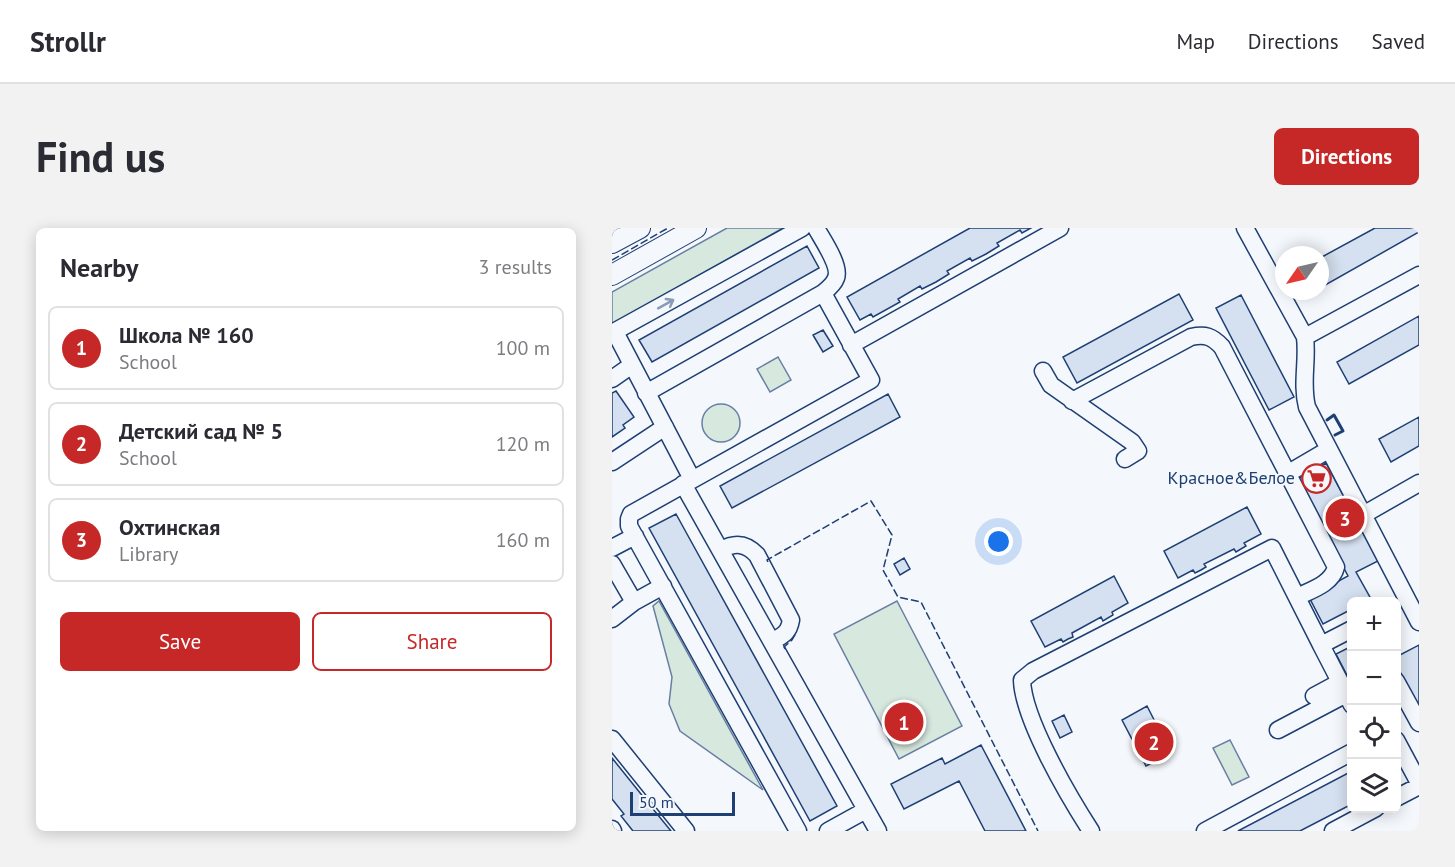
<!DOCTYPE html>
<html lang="en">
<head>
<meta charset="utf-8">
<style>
	:root { --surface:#fff; --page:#f2f2f3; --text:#2b2b33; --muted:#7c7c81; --line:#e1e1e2; --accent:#c62828 }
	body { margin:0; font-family:"PT Sans",sans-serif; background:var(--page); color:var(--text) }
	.controls { position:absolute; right:18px; bottom:18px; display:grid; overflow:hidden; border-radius:9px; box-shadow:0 3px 15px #0003 }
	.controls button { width:54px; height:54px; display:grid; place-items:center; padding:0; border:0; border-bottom:2px solid var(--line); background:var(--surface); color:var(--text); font:30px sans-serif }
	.compass { position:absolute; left:663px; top:18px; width:54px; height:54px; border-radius:50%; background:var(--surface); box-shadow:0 3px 15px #0003; rotate:236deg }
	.scale { position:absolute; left:18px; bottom:15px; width:105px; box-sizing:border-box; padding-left:6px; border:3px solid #1d3f73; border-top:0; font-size:16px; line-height:21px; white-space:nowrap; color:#1d3f73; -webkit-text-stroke:4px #f4f7fb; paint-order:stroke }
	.you { position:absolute; left:387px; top:314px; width:21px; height:21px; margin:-15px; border:4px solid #fff; border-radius:50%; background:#1a73e8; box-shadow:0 0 0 9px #1a73e833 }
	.badge { display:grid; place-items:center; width:39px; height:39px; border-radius:50%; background:var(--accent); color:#fff; font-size:20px; font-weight:700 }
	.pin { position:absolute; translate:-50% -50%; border:3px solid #fff; box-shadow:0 2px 6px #0006 }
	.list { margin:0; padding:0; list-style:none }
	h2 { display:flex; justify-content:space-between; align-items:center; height:78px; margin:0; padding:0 24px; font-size:26px }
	h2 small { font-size:20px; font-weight:400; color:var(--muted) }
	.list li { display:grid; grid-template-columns:39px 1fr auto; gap:18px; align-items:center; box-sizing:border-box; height:84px; margin:0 12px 12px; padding:0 12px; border:2px solid var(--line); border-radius:9px }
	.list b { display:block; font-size:22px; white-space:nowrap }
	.list p { margin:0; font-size:20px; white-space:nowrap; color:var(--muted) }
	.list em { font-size:20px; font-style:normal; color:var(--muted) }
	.actions { display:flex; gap:12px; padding:18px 24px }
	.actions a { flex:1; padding:14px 0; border:2px solid var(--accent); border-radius:9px; text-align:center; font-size:21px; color:var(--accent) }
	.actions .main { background:var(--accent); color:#fff }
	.icon { flex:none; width:33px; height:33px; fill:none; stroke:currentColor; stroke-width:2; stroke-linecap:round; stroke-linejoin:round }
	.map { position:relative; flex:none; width:807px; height:603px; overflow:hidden; border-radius:9px }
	header { display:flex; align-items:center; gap:36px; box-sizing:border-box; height:84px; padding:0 30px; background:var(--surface); border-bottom:2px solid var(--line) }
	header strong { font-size:28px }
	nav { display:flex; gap:33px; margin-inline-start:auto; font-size:21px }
	.intro { display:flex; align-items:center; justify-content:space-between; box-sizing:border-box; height:144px; padding:0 36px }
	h1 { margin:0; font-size:42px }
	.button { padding:15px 27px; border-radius:9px; background:var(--accent); color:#fff; font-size:21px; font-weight:700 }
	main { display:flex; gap:36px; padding:0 36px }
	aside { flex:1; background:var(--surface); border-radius:9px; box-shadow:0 3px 15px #0003 }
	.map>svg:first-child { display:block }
	.green { fill:#d7e8df; stroke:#687fa3; stroke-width:1.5 }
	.building { fill:#d5e0f0; stroke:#1d3f73; stroke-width:1.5 }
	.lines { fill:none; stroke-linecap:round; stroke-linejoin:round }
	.minor-casing { stroke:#1d3f73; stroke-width:19 }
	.major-casing { stroke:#1d3f73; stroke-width:22 }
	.minor { stroke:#f4f7fb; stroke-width:16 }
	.major { stroke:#f4f7fb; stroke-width:20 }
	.fence { stroke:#1d3f73; stroke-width:1.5; stroke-dasharray:8 3; stroke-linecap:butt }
	.wall { stroke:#1d3f73; stroke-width:3 }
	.oneway { stroke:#889bb7 }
	.labels { text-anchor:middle; stroke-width:4.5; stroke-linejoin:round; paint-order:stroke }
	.poi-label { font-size:18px; fill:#1d3f73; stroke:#f4f7fb; text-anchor:end }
</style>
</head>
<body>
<header>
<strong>Strollr</strong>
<nav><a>Map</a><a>Directions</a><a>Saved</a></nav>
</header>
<div class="intro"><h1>Find us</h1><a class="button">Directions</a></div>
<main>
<aside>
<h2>Nearby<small>3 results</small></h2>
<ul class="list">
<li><span class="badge">1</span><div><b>Школа № 160</b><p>School</p></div><em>100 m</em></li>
<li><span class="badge">2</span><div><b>Детский сад № 5</b><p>School</p></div><em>120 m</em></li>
<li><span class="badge">3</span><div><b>Охтинская</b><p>Library</p></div><em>160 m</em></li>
</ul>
<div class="actions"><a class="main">Save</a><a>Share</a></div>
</aside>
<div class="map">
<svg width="807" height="603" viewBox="0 0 807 603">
	<rect width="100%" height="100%" fill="#f4f7fb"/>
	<path class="green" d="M 115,0 L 171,0 L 0,96 L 0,64 Z
		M 166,129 L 179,152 L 158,164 L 145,141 Z
		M90 195a19 19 0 1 1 38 0a19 19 0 1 1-38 0Z
		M 47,373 L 151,562 L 68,503 L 57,476 L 60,449 L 41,378 Z
		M 285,373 L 350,498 L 287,531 L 222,406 Z
		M 618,512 L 637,549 L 620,557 L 601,520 Z"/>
	<path class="building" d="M 358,0 L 419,0 L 410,5 L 408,2 L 385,15 L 387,18 L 374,26 L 360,33 L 358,30 L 335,43 L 337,46 L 324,54 L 310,61 L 308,58 L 286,71 L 288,74 L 261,89 L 259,86 L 248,92 L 235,69 Z
		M 763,0 L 807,0 L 807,4 L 708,60 L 708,30 Z
		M 195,18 L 207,40 L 40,134 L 27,112 Z
		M 567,66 L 581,92 L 465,155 L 451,129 Z
		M 629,67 L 682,169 L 657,182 L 604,80 Z
		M 807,88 L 807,117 L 737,156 L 725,134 Z
		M 211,102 L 221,118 L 211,124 L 201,107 Z
		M 4,163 L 22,189 L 11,197 L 13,200 L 0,209 L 0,165 Z
		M 276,166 L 288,189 L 120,280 L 108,258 Z
		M 807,189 L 807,218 L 779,234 L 767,211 Z
		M 714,235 L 766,333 L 744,344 L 759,371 L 753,374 L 740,374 L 740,381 L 711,396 L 697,369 L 736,348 L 685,251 Z
		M 635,279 L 649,306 L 632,315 L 634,318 L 624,324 L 622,321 L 592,336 L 594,339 L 589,342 L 583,345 L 581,342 L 566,350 L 552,323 Z
		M 64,286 L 225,578 L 198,593 L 37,300 Z
		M 292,330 L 298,341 L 288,347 L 282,336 Z
		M 502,348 L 516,375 L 500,384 L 501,387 L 491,393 L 489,389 L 460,405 L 461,409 L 456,411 L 451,414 L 449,411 L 433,419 L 419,393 Z
		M 807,417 L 807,479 L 784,436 L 784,419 L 788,427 Z
		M 740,418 L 740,452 L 738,453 L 724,426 Z
		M 535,478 L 559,525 L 534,538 L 510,492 Z
		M 452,487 L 460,504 L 448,510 L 440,493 Z
		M 369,517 L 414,603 L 373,603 L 347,553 L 292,581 L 279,556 L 330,530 L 333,536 Z
		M 0,530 L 41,581 L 59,603 L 21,603 L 9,588 L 12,586 L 0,571 Z
		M 740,543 L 740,576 L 688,603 L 626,603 Z"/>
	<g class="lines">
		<defs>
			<path id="minor" d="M 633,0 L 693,109 L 807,47
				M 3,104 L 80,251
				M 0,105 L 190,0
				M 693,109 C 696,133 689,155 695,179 L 807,394
				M 239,117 L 448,0
				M 431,143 L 439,157 L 520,214 L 526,223 L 513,231
				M 0,151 L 20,137
				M 34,165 L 211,65 C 216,61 222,56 224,50 C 229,38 210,11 204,0
				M 460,173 L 579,109 C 593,106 600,108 610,119 L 724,339 C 720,356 699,362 685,369
				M 0,234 L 53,199
				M 675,246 L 716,222
				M 71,256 L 266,603
				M 751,287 L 807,255
				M 0,320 L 23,308
				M 109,322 C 123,314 134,315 145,327 L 179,392 C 177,404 172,407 161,413
				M 0,336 L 22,374
				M 0,391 L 22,374 L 51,358
				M 740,401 L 709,417 L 740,477
				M 784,453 L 807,495
				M 702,468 L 728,454
				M 666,502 L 740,463
				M 0,511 L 74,603
				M 784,512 L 807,555
				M 784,570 L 807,558
				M 0,601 L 1,603
				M 186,603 L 17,298 L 17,291 L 19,286 L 259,152 L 211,65
				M 216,603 L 254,582
				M 479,603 C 457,569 411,491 410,452 L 421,443 L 660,320 L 709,417
				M 593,603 L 740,524
				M 721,603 L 764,580"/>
			<path id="major" d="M 0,15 L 28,0
				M 0,47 L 84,0"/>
		</defs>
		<use href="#minor" class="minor-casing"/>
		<use href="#major" class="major-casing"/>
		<use href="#minor" class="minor"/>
		<use href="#major" class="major"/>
		<path class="fence" d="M 0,32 L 56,0
			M 156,334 L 155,332 L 259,273 L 280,307 L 271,342 L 286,369 L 309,374 L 426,603
			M 173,421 L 172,419 L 180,412 L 184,405"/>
		<path class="wall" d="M 715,192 L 722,187 L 731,203 L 723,207"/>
	</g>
	<defs><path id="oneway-shaft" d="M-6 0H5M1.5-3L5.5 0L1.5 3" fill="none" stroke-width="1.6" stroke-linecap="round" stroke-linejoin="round" transform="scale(1.5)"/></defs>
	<use class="oneway" href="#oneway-shaft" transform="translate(54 76) rotate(-29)"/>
	<defs>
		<symbol id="supermarket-ring" viewBox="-11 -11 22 22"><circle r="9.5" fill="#f4f7fb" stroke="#c62828" stroke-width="1.5"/><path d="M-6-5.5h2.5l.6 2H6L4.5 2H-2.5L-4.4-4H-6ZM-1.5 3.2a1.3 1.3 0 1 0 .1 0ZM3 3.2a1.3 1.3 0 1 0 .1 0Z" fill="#c62828"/></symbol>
	</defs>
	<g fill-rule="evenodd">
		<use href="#supermarket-ring" x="688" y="234" width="33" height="33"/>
	</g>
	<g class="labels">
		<g class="poi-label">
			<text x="683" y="256">Красное&amp;Белое</text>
		</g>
	</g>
</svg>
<div class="controls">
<button>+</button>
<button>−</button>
<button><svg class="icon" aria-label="locate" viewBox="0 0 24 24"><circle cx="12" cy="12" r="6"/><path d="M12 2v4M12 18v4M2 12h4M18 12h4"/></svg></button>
<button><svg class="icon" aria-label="layers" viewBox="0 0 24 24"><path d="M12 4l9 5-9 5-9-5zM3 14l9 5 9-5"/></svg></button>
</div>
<svg class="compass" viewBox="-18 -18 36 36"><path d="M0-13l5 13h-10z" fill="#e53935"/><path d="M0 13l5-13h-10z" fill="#7c7c81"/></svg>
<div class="scale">50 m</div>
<div class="you"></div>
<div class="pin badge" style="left:292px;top:494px">1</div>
<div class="pin badge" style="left:542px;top:514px">2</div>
<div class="pin badge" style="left:733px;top:290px">3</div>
</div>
</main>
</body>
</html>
